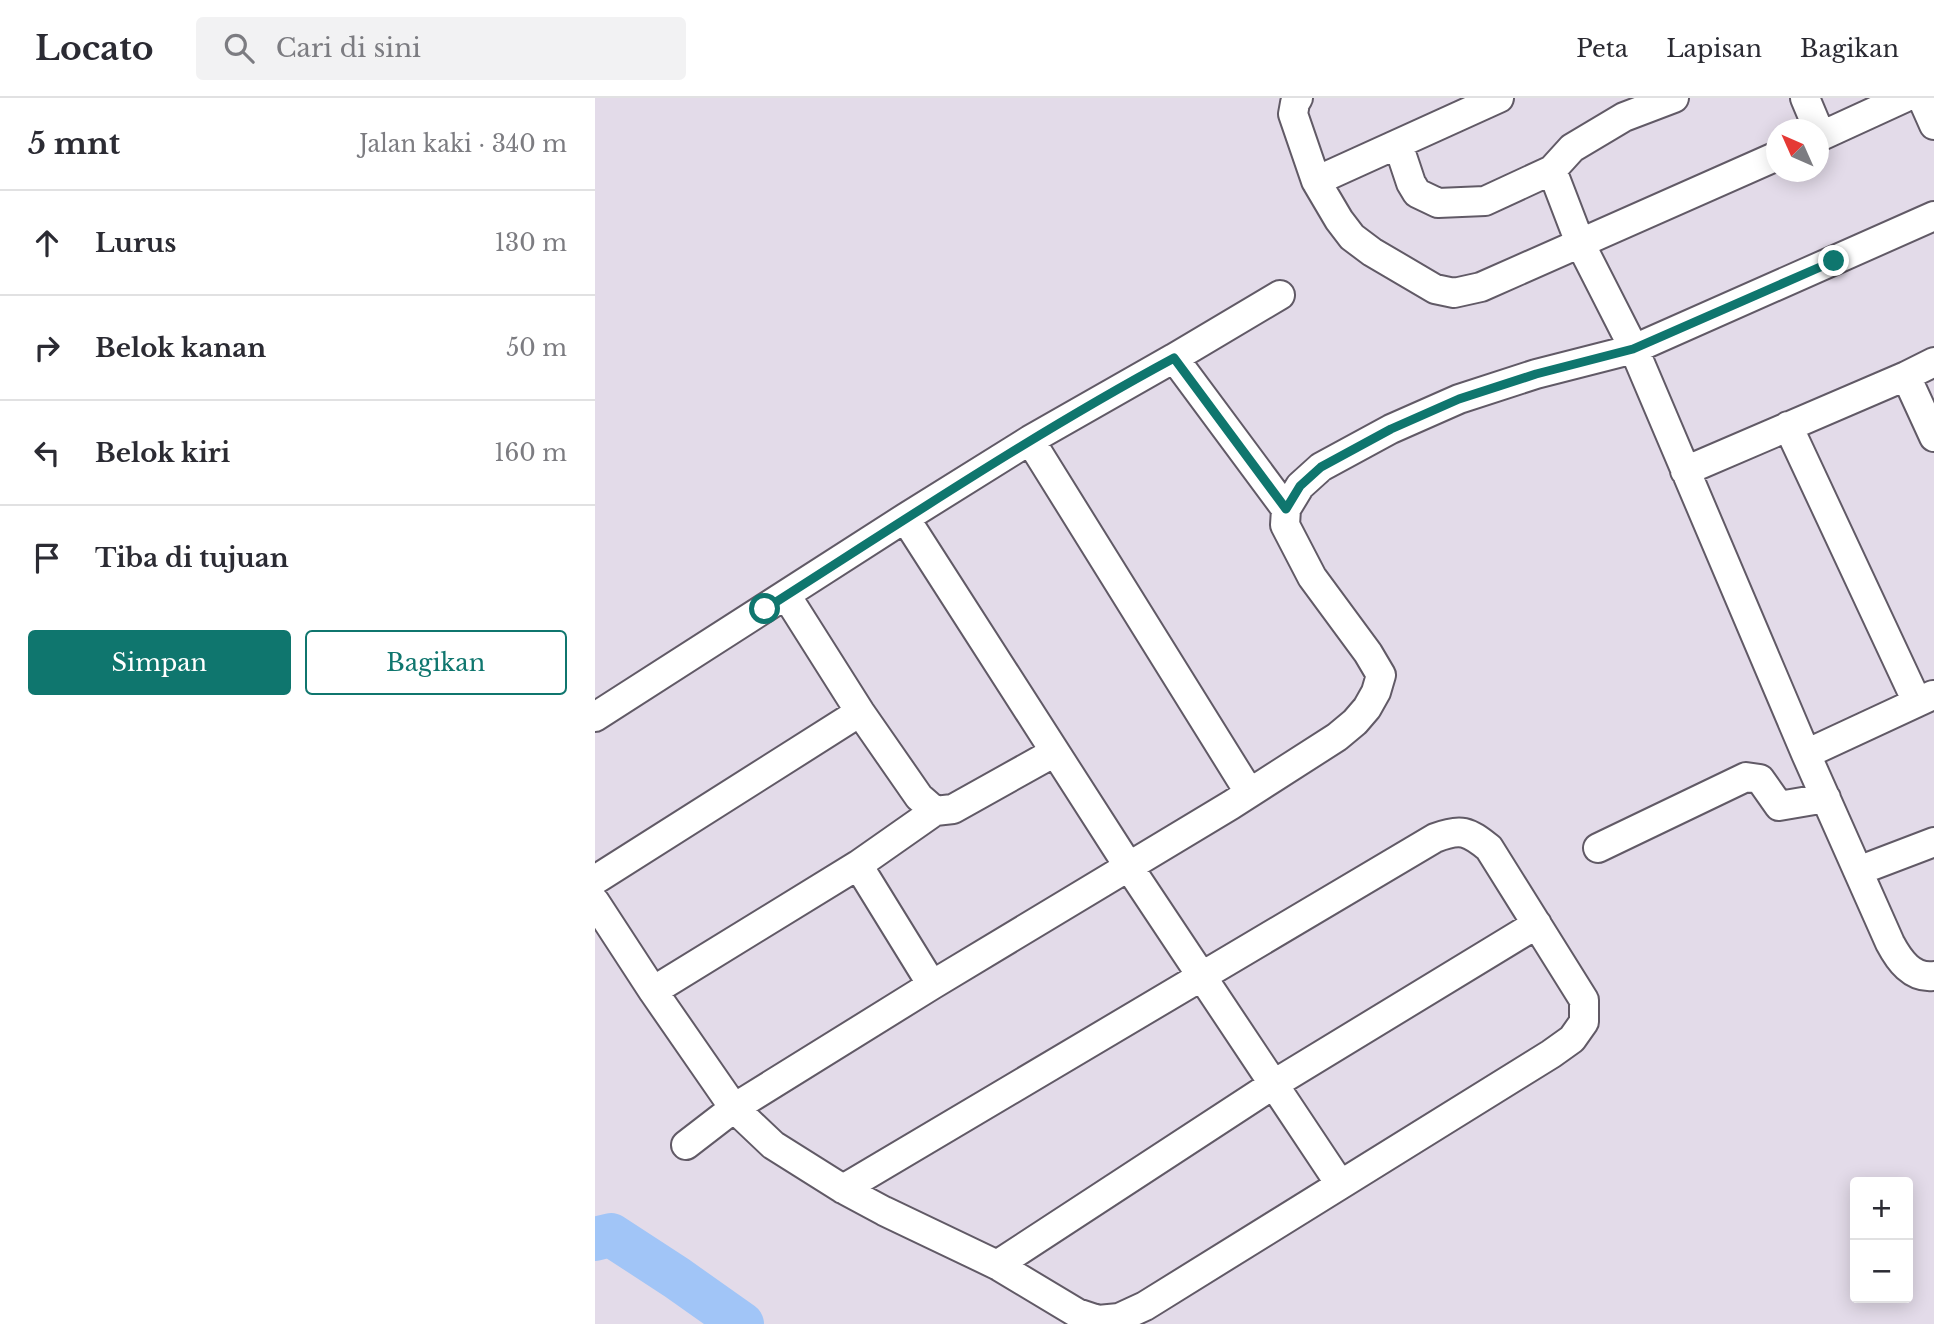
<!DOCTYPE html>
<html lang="id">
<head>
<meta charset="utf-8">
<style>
	:root { --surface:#fff; --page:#f2f2f3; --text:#2b2b33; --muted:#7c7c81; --line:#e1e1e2; --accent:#0f766e }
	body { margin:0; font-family:"Libre Baskerville",serif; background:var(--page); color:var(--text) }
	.controls { position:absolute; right:21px; bottom:21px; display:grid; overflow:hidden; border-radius:7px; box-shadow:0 4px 18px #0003 }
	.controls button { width:63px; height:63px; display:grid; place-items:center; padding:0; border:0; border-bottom:2px solid var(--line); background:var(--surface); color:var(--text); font:35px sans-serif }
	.compass { position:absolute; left:1171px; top:21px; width:63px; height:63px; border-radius:50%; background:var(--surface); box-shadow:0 4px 18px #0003; rotate:315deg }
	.stop { position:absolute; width:21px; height:21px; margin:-16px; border:5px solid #0f766e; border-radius:50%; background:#fff }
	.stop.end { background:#0f766e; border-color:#fff; box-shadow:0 2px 7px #0008 }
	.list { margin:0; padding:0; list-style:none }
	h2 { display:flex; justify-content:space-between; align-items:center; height:91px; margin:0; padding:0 28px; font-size:30px }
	h2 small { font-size:23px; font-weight:400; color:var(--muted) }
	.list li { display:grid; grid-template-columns:46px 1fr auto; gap:21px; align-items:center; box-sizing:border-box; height:105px; padding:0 28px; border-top:2px solid var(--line) }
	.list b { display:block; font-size:26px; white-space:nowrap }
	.list em { font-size:23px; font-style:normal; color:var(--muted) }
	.actions { display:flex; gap:14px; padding:21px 28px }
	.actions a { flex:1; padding:16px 0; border:2px solid var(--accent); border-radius:7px; text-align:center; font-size:24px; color:var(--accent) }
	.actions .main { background:var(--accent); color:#fff }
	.icon { flex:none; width:38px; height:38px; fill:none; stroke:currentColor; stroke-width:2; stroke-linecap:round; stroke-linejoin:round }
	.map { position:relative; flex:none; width:1339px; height:1226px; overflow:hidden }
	header { display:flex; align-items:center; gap:42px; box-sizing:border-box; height:98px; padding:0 35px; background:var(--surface); border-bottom:2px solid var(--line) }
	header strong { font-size:33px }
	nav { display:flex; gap:38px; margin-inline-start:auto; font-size:24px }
	.search { width:490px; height:63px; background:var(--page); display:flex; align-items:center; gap:18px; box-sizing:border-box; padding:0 24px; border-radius:7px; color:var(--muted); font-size:26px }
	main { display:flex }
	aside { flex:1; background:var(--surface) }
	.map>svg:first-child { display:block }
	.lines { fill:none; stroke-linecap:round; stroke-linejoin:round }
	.river { stroke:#a1c5f7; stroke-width:44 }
	.street-casing { stroke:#615a66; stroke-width:32 }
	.street { stroke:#fff; stroke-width:28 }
	.route { stroke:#0f766e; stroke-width:9 }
</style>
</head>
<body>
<header>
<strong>Locato</strong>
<div class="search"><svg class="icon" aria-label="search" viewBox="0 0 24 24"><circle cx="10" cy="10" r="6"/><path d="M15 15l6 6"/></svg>Cari di sini</div>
<nav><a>Peta</a><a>Lapisan</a><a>Bagikan</a></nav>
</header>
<main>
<aside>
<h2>5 mnt<small>Jalan kaki · 340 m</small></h2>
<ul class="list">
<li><svg class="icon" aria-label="ahead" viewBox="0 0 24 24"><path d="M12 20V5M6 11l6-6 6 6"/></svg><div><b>Lurus</b></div><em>130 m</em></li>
<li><svg class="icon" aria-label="right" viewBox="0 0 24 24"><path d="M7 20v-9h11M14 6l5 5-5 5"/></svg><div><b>Belok kanan</b></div><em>50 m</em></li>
<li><svg class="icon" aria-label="left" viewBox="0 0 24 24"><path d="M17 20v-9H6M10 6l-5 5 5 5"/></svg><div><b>Belok kiri</b></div><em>160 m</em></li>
<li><svg class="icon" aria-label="arrive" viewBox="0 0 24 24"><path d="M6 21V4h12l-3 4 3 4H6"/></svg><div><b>Tiba di tujuan</b></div></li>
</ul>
<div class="actions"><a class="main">Simpan</a><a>Bagikan</a></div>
</aside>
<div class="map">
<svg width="1339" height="1226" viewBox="0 0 1339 1226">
	<rect width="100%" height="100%" fill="#e3dbe9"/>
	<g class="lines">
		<path class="river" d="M 0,1141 L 16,1137 L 82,1180 L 147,1226"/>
		<defs>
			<path id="street" d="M 703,0 L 700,5 L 698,16 L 721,83 L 744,122 L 757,139 L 777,154 L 840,191 L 859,195 L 886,189 L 1182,58
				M 1210,0 L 1226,38
				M 1327,0 L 1339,27
				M 1224,39 L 1309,0
				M 803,46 L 816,85 L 822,95 L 843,105 L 890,103 L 957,72 L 977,50 L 1029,19 L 1079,0
				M 957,72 L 985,145 L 1039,251 L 1211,656 L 1295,845 C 1304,862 1317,881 1339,878
				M 721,83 L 904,0
				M 579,260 L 685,197
				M 1311,278 L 1339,339
				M 1193,328 L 1322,604
				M 435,342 L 654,694
				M 1090,373 L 1311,278 L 1339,264
				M 310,420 L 534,769 L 745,1086
				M 191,497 L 265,614 L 324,699 L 340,713 L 358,711 L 460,654
				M 0,619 L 310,420 L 435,342 L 579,260 L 691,411
				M 1211,656 L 1338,597
				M 1003,750 L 1151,679 L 1165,681 L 1184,708 L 1231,700
				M 263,767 L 337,887
				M 1263,773 L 1339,744
				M 0,782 L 265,614
				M 0,804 L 58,893 L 139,1010 L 178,1047 L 248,1091 L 289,1113 L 402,1167 L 482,1215 L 503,1222 L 524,1220 L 550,1208 L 956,956 L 977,941 L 989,924 L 989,902 L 894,750 C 873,733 866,730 840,740 L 248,1091
				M 58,893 L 263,767 L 340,713
				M 91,1047 L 139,1010 L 337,887 L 636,707 L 742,639 L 760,624 L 772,610 L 781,594 L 786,577 L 773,555 L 717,479 L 690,427 L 691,411 L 705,388 L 726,369 L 796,331 L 864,301 L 941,276 L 1039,251 L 1339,118
				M 402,1167 L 679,986 L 942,826"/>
		</defs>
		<use href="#street" class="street-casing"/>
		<use href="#street" class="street"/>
	</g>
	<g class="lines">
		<path class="route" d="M 170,511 C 305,425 438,336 579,260 L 691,411 L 705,388 L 726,369 L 796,331 L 864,301 L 941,276 L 1038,251 L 1239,163"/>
	</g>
</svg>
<div class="controls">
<button>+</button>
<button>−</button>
</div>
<svg class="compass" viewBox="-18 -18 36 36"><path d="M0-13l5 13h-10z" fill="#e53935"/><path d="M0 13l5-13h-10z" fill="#7c7c81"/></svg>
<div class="stop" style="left:170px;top:511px"></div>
<div class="stop end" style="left:1239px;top:163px"></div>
</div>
</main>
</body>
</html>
